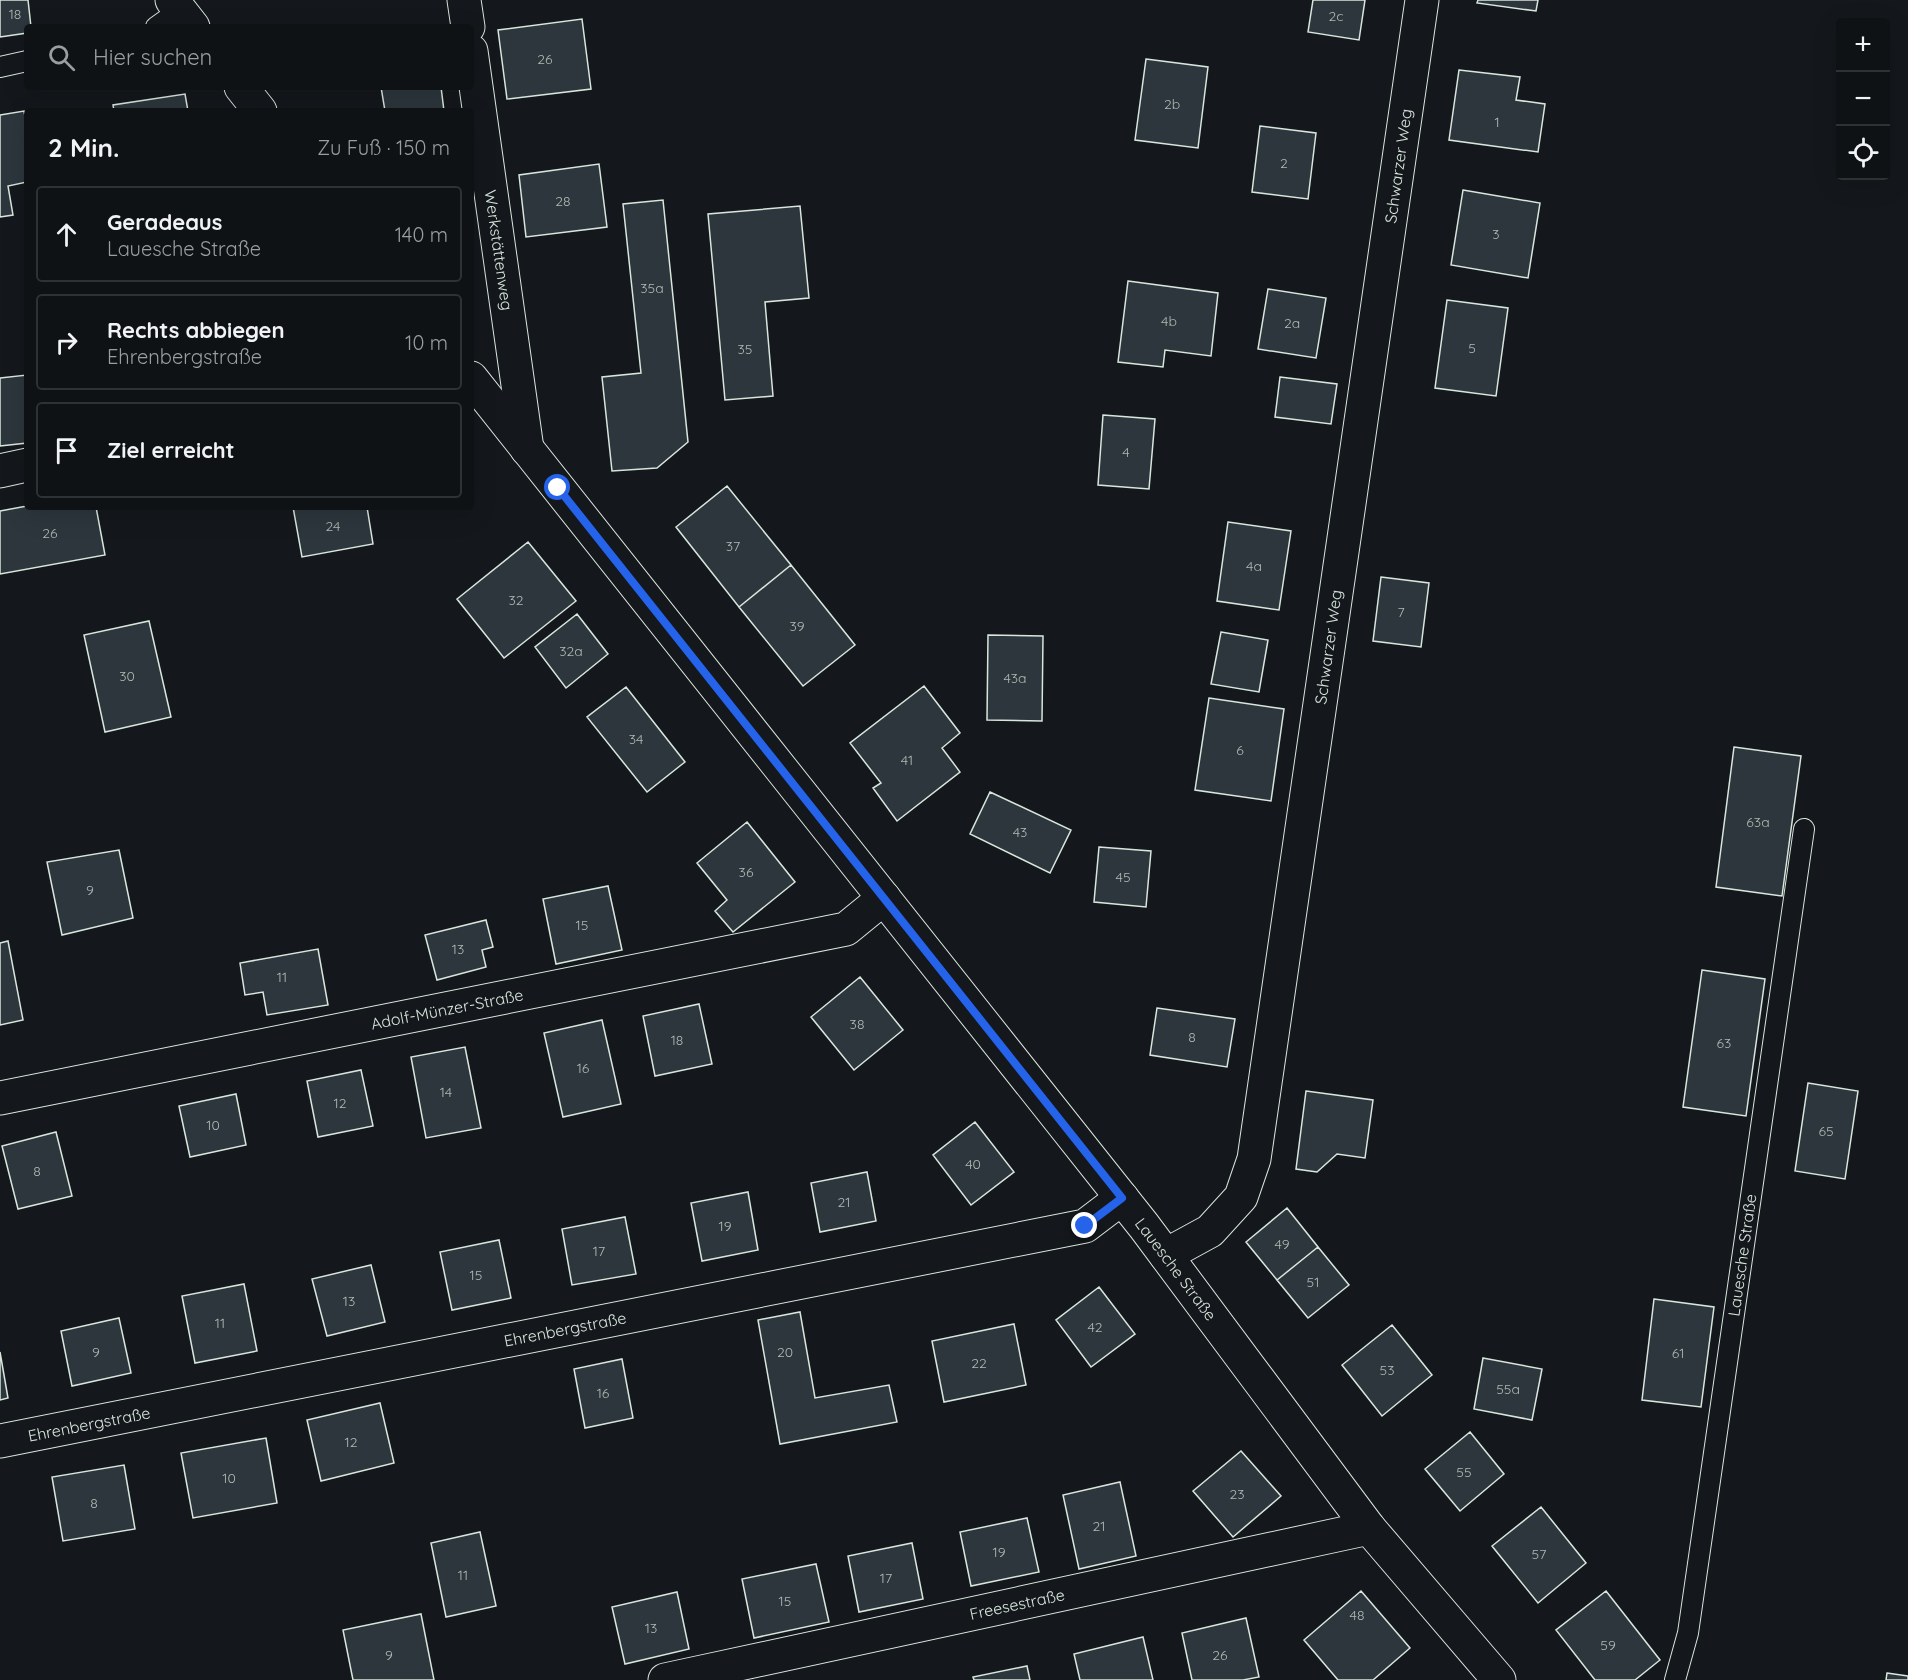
<!DOCTYPE html>
<html lang="de">
<head>
<meta charset="utf-8">
<style>
	:root { --surface:#0f1215; --page:#1d2022; --text:#f1f3f6; --muted:#9b9ea0; --line:#2f3234 }
	body { margin:0; font-family:Quicksand,sans-serif; background:var(--page); color:var(--text) }
	.controls { position:absolute; right:18px; top:18px; display:grid; overflow:hidden; border-radius:6px; box-shadow:0 6px 24px #0002 }
	.controls button { width:54px; height:54px; display:grid; place-items:center; padding:0; border:0; border-bottom:2px solid var(--line); background:var(--surface); color:var(--text); font:30px sans-serif }
	.stop { position:absolute; width:18px; height:18px; margin:-14px; border:4px solid #2563eb; border-radius:50%; background:#fff }
	.stop.end { background:#2563eb; border-color:#fff; box-shadow:0 2px 6px #0008 }
	.list { margin:0; padding:0; list-style:none }
	h2 { display:flex; justify-content:space-between; align-items:center; height:78px; margin:0; padding:0 24px; font-size:26px }
	h2 small { font-size:20px; font-weight:400; color:var(--muted) }
	.list li { display:grid; grid-template-columns:39px 1fr auto; gap:18px; align-items:center; box-sizing:border-box; height:96px; margin:0 12px 12px; padding:0 12px; border:2px solid var(--line); border-radius:6px }
	.list b { display:block; font-size:22px; white-space:nowrap }
	.list p { margin:0; font-size:20px; white-space:nowrap; color:var(--muted) }
	.list em { font-size:20px; font-style:normal; color:var(--muted) }
	.icon { flex:none; width:33px; height:33px; fill:none; stroke:currentColor; stroke-width:2; stroke-linecap:round; stroke-linejoin:round }
	.map { position:relative; flex:none; width:1908px; height:1680px; overflow:hidden }
	.search { position:absolute; background:var(--surface); box-shadow:0 6px 24px #0002; left:24px; top:24px; width:450px; height:66px; display:flex; align-items:center; gap:15px; box-sizing:border-box; padding:0 21px; border-radius:6px; color:var(--muted); font-size:22px }
	.panel { position:absolute; background:var(--surface); box-shadow:0 6px 24px #0002; left:24px; top:108px; width:450px; height:402px; border-radius:6px }
	.map>svg:first-child { display:block }
	.building { fill:#2c363c; stroke:#d8e6dc; stroke-width:1.5 }
	.lines { fill:none; stroke-linecap:round; stroke-linejoin:round }
	.service-casing { stroke:#d8e6dc; stroke-width:22 }
	.minor-casing { stroke:#d8e6dc; stroke-width:35 }
	.tertiary-casing { stroke:#d8e6dc; stroke-width:35 }
	.service { stroke:#14181c; stroke-width:20 }
	.minor { stroke:#14181c; stroke-width:33 }
	.tertiary { stroke:#14181c; stroke-width:33 }
	.route { stroke:#2563eb; stroke-width:8 }
	.labels { text-anchor:middle; stroke-width:4.5; stroke-linejoin:round; paint-order:stroke }
	.number-label { font-size:14px; fill:#adbab4 }
	.street-label { font-size:16px; fill:#d8e6dc; stroke:#14181c }
</style>
</head>
<body>
<div class="map">
<svg width="1908" height="1680" viewBox="0 0 1908 1680">
	<rect width="100%" height="100%" fill="#14181c"/>
	<path class="building" d="M 0,0 L 28,0 L 31,27 L 27,27 L 27,33 L 0,37 Z
		M 1313,0 L 1365,0 L 1359,40 L 1308,32 Z
		M 1478,0 L 1538,0 L 1536,11 L 1477,3 Z
		M 582,19 L 591,89 L 507,99 L 498,30 Z
		M 1146,59 L 1208,67 L 1198,148 L 1135,140 Z
		M 1459,70 L 1520,77 L 1516,100 L 1545,104 L 1538,152 L 1449,140 Z
		M 381,87 L 441,87 L 444,111 L 385,111 Z
		M 185,94 L 188,111 L 114,111 L 113,105 Z
		M 24,111 L 27,128 L 27,182 L 8,186 L 13,215 L 0,217 L 0,115 Z
		M 1260,126 L 1316,133 L 1308,199 L 1252,192 Z
		M 599,164 L 607,227 L 526,237 L 519,175 Z
		M 1463,190 L 1540,203 L 1528,278 L 1451,265 Z
		M 663,200 L 688,442 L 657,468 L 612,471 L 602,377 L 641,373 L 623,204 Z
		M 800,206 L 809,298 L 765,302 L 773,396 L 725,400 L 708,214 Z
		M 1128,281 L 1218,293 L 1211,356 L 1165,350 L 1163,367 L 1118,362 Z
		M 1268,289 L 1326,298 L 1316,358 L 1258,349 Z
		M 1447,300 L 1508,308 L 1496,396 L 1435,388 Z
		M 27,375 L 27,443 L 0,446 L 0,378 Z
		M 1280,377 L 1337,384 L 1331,424 L 1275,417 Z
		M 1103,415 L 1155,419 L 1149,489 L 1098,485 Z
		M 727,486 L 791,565 L 739,607 L 676,527 Z
		M 27,506 L 96,507 L 105,555 L 0,574 L 0,511 Z
		M 293,507 L 367,507 L 373,544 L 302,557 Z
		M 1228,522 L 1291,531 L 1279,610 L 1217,601 Z
		M 528,542 L 576,601 L 504,658 L 457,599 Z
		M 791,565 L 855,645 L 803,686 L 739,607 Z
		M 1381,577 L 1429,583 L 1421,647 L 1373,641 Z
		M 577,614 L 608,654 L 566,688 L 535,647 Z
		M 149,621 L 171,717 L 105,732 L 84,635 Z
		M 1221,632 L 1268,640 L 1259,692 L 1211,684 Z
		M 988,635 L 1043,636 L 1042,721 L 987,720 Z
		M 924,686 L 960,733 L 942,748 L 960,772 L 897,821 L 873,788 L 881,783 L 850,743 Z
		M 626,687 L 685,762 L 647,792 L 587,717 Z
		M 1209,698 L 1284,709 L 1271,801 L 1195,790 Z
		M 1734,747 L 1801,756 L 1782,896 L 1716,887 Z
		M 990,792 L 1071,830 L 1050,873 L 970,834 Z
		M 747,822 L 795,882 L 733,932 L 715,911 L 727,900 L 697,863 Z
		M 1099,847 L 1151,851 L 1146,907 L 1094,902 Z
		M 119,850 L 133,918 L 62,935 L 47,862 Z
		M 608,886 L 622,950 L 556,964 L 543,899 Z
		M 486,920 L 493,947 L 482,950 L 486,967 L 437,980 L 425,935 Z
		M 8,941 L 23,1020 L 0,1025 L 0,943 Z
		M 318,949 L 328,1005 L 267,1015 L 263,992 L 245,995 L 240,963 Z
		M 1702,970 L 1765,979 L 1746,1116 L 1683,1107 Z
		M 860,977 L 903,1030 L 854,1070 L 811,1017 Z
		M 699,1004 L 712,1064 L 655,1076 L 643,1016 Z
		M 1157,1008 L 1235,1019 L 1227,1067 L 1150,1055 Z
		M 602,1020 L 621,1104 L 563,1117 L 544,1033 Z
		M 465,1047 L 481,1128 L 426,1138 L 411,1057 Z
		M 361,1070 L 373,1126 L 318,1137 L 307,1081 Z
		M 1808,1083 L 1858,1091 L 1845,1179 L 1795,1171 Z
		M 1306,1091 L 1373,1100 L 1365,1158 L 1337,1154 L 1317,1172 L 1296,1169 Z
		M 236,1094 L 246,1145 L 190,1157 L 179,1106 Z
		M 975,1122 L 1014,1172 L 971,1205 L 933,1155 Z
		M 56,1132 L 72,1196 L 18,1209 L 2,1146 Z
		M 867,1172 L 876,1221 L 820,1232 L 811,1183 Z
		M 748,1192 L 758,1250 L 702,1261 L 691,1203 Z
		M 1287,1208 L 1318,1247 L 1277,1280 L 1246,1242 Z
		M 625,1217 L 636,1274 L 572,1285 L 562,1229 Z
		M 499,1240 L 511,1298 L 452,1310 L 440,1252 Z
		M 1318,1247 L 1349,1285 L 1308,1318 L 1277,1280 Z
		M 371,1265 L 385,1322 L 327,1336 L 312,1279 Z
		M 244,1284 L 257,1351 L 195,1363 L 182,1296 Z
		M 1099,1287 L 1135,1334 L 1091,1367 L 1056,1320 Z
		M 1654,1299 L 1714,1307 L 1701,1407 L 1642,1400 Z
		M 800,1312 L 815,1398 L 889,1385 L 897,1422 L 780,1444 L 758,1320 Z
		M 119,1318 L 131,1373 L 72,1386 L 61,1331 Z
		M 1014,1324 L 1026,1385 L 944,1402 L 932,1341 Z
		M 1392,1325 L 1432,1375 L 1382,1416 L 1342,1365 Z
		M 0,1352 L 8,1398 L 0,1400 Z
		M 1483,1358 L 1542,1369 L 1532,1420 L 1474,1409 Z
		M 622,1359 L 633,1418 L 585,1428 L 574,1369 Z
		M 380,1403 L 394,1463 L 321,1481 L 307,1420 Z
		M 1470,1432 L 1504,1474 L 1460,1511 L 1425,1469 Z
		M 266,1438 L 277,1503 L 193,1518 L 181,1453 Z
		M 1241,1451 L 1281,1496 L 1233,1537 L 1193,1491 Z
		M 124,1465 L 135,1529 L 63,1541 L 52,1477 Z
		M 1120,1482 L 1136,1556 L 1079,1569 L 1063,1495 Z
		M 1541,1507 L 1586,1563 L 1538,1603 L 1492,1546 Z
		M 1027,1518 L 1039,1572 L 971,1586 L 960,1532 Z
		M 480,1532 L 496,1606 L 446,1617 L 431,1543 Z
		M 912,1543 L 923,1599 L 859,1612 L 848,1556 Z
		M 816,1564 L 829,1622 L 754,1638 L 742,1579 Z
		M 1361,1591 L 1410,1648 L 1373,1680 L 1338,1680 L 1304,1640 Z
		M 1606,1591 L 1660,1660 L 1635,1680 L 1595,1680 L 1556,1630 Z
		M 677,1592 L 689,1649 L 625,1664 L 612,1607 Z
		M 421,1614 L 434,1680 L 353,1680 L 343,1630 Z
		M 1246,1618 L 1259,1677 L 1243,1680 L 1192,1680 L 1182,1633 Z
		M 1143,1637 L 1153,1680 L 1080,1680 L 1074,1654 Z
		M 1027,1666 L 1030,1680 L 974,1680 L 973,1677 Z
		M 1887,1673 L 1908,1676 L 1908,1680 L 1886,1680 Z"/>
	<g class="lines">
		<defs>
			<path id="service" d="M 156,27 L 180,10
				M 0,67 L 27,61
				M 1675,1680 L 1688,1633 L 1804,829"/>
			<path id="minor" d="M 464,0 L 468,27
				M 471,51 L 527,449
				M 0,471 L 27,465
				M 0,1098 L 846,929 L 884,898
				M 1166,1255 L 1210,1231 L 1241,1197 L 1254,1159 L 1422,0
				M 0,1441 L 1085,1226 L 1122,1198
				M 665,1680 L 1369,1528"/>
			<path id="tertiary" d="M 172,0 L 193,27
				M 241,87 L 260,111
				M 471,378 L 1144,1226 L 1369,1528 L 1499,1680"/>
		</defs>
		<use href="#service" class="service-casing"/>
		<use href="#minor" class="minor-casing"/>
		<use href="#tertiary" class="tertiary-casing"/>
		<use href="#service" class="service"/>
		<use href="#minor" class="minor"/>
		<use href="#tertiary" class="tertiary"/>
	</g>
	<g class="lines">
		<path class="route" d="M 558,488 L 1122,1198 L 1085,1226"/>
	</g>
	<g class="labels">
		<g class="number-label">
			<text x="15" y="19">18</text>
			<text x="1336" y="21">2c</text>
			<text x="545" y="64">26</text>
			<text x="1172" y="109">2b</text>
			<text x="1497" y="127">1</text>
			<text x="1284" y="168">2</text>
			<text x="563" y="206">28</text>
			<text x="1496" y="239">3</text>
			<text x="652" y="293">35a</text>
			<text x="1169" y="326">4b</text>
			<text x="1292" y="328">2a</text>
			<text x="1472" y="353">5</text>
			<text x="745" y="354">35</text>
			<text x="1126" y="457">4</text>
			<text x="333" y="531">24</text>
			<text x="50" y="538">26</text>
			<text x="733" y="551">37</text>
			<text x="1254" y="571">4a</text>
			<text x="516" y="605">32</text>
			<text x="1401" y="617">7</text>
			<text x="797" y="631">39</text>
			<text x="571" y="656">32a</text>
			<text x="127" y="681">30</text>
			<text x="1015" y="683">43a</text>
			<text x="636" y="744">34</text>
			<text x="1240" y="755">6</text>
			<text x="907" y="765">41</text>
			<text x="1758" y="827">63a</text>
			<text x="1020" y="837">43</text>
			<text x="746" y="877">36</text>
			<text x="1123" y="882">45</text>
			<text x="90" y="895">9</text>
			<text x="582" y="930">15</text>
			<text x="458" y="954">13</text>
			<text x="282" y="982">11</text>
			<text x="857" y="1029">38</text>
			<text x="1192" y="1042">8</text>
			<text x="677" y="1045">18</text>
			<text x="1724" y="1048">63</text>
			<text x="583" y="1073">16</text>
			<text x="446" y="1097">14</text>
			<text x="340" y="1108">12</text>
			<text x="213" y="1130">10</text>
			<text x="1826" y="1136">65</text>
			<text x="973" y="1169">40</text>
			<text x="37" y="1176">8</text>
			<text x="844" y="1207">21</text>
			<text x="725" y="1231">19</text>
			<text x="1282" y="1249">49</text>
			<text x="599" y="1256">17</text>
			<text x="476" y="1280">15</text>
			<text x="1313" y="1287">51</text>
			<text x="349" y="1306">13</text>
			<text x="220" y="1328">11</text>
			<text x="1095" y="1332">42</text>
			<text x="96" y="1357">9</text>
			<text x="785" y="1357">20</text>
			<text x="1678" y="1358">61</text>
			<text x="979" y="1368">22</text>
			<text x="1387" y="1375">53</text>
			<text x="1508" y="1394">55a</text>
			<text x="603" y="1398">16</text>
			<text x="351" y="1447">12</text>
			<text x="1464" y="1477">55</text>
			<text x="229" y="1483">10</text>
			<text x="1237" y="1499">23</text>
			<text x="94" y="1508">8</text>
			<text x="1099" y="1531">21</text>
			<text x="999" y="1557">19</text>
			<text x="1539" y="1559">57</text>
			<text x="463" y="1580">11</text>
			<text x="886" y="1583">17</text>
			<text x="785" y="1606">15</text>
			<text x="1357" y="1620">48</text>
			<text x="651" y="1633">13</text>
			<text x="1608" y="1650">59</text>
			<text x="389" y="1660">9</text>
			<text x="1220" y="1660">26</text>
		</g>
		<g class="street-label">
			<text transform="translate(1398 166) rotate(-82)" y="6">Schwarzer Weg</text>
			<text transform="translate(499 250) rotate(82)" y="6">Werkstättenweg</text>
			<text transform="translate(1328 647) rotate(-82)" y="6">Schwarzer Weg</text>
			<text transform="translate(447 1009) rotate(-11)" y="6">Adolf-Münzer-Straße</text>
			<text transform="translate(1742 1255) rotate(-82)" y="6">Lauesche Straße</text>
			<text transform="translate(1176 1269) rotate(53)" y="6">Lauesche Straße</text>
			<text transform="translate(565 1329) rotate(-11)" y="6">Ehrenbergstraße</text>
			<text transform="translate(89 1424) rotate(-11)" y="6">Ehrenbergstraße</text>
			<text transform="translate(1017 1604) rotate(-12)" y="6">Freesestraße</text>
		</g>
	</g>
</svg>
<div class="controls">
<button>+</button>
<button>−</button>
<button><svg class="icon" aria-label="locate" viewBox="0 0 24 24"><circle cx="12" cy="12" r="6"/><path d="M12 2v4M12 18v4M2 12h4M18 12h4"/></svg></button>
</div>
<div class="stop" style="left:558px;top:488px"></div>
<div class="stop end" style="left:1085px;top:1226px"></div>
<div class="search"><svg class="icon" aria-label="search" viewBox="0 0 24 24"><circle cx="10" cy="10" r="6"/><path d="M15 15l6 6"/></svg>Hier suchen</div>
<section class="panel">
<h2>2 Min.<small>Zu Fuß · 150 m</small></h2>
<ul class="list">
<li><svg class="icon" aria-label="ahead" viewBox="0 0 24 24"><path d="M12 20V5M6 11l6-6 6 6"/></svg><div><b>Geradeaus</b><p>Lauesche Straße</p></div><em>140 m</em></li>
<li><svg class="icon" aria-label="right" viewBox="0 0 24 24"><path d="M7 20v-9h11M14 6l5 5-5 5"/></svg><div><b>Rechts abbiegen</b><p>Ehrenbergstraße</p></div><em>10 m</em></li>
<li><svg class="icon" aria-label="arrive" viewBox="0 0 24 24"><path d="M6 21V4h12l-3 4 3 4H6"/></svg><div><b>Ziel erreicht</b></div></li>
</ul>
</section>
</div>
</body>
</html>
